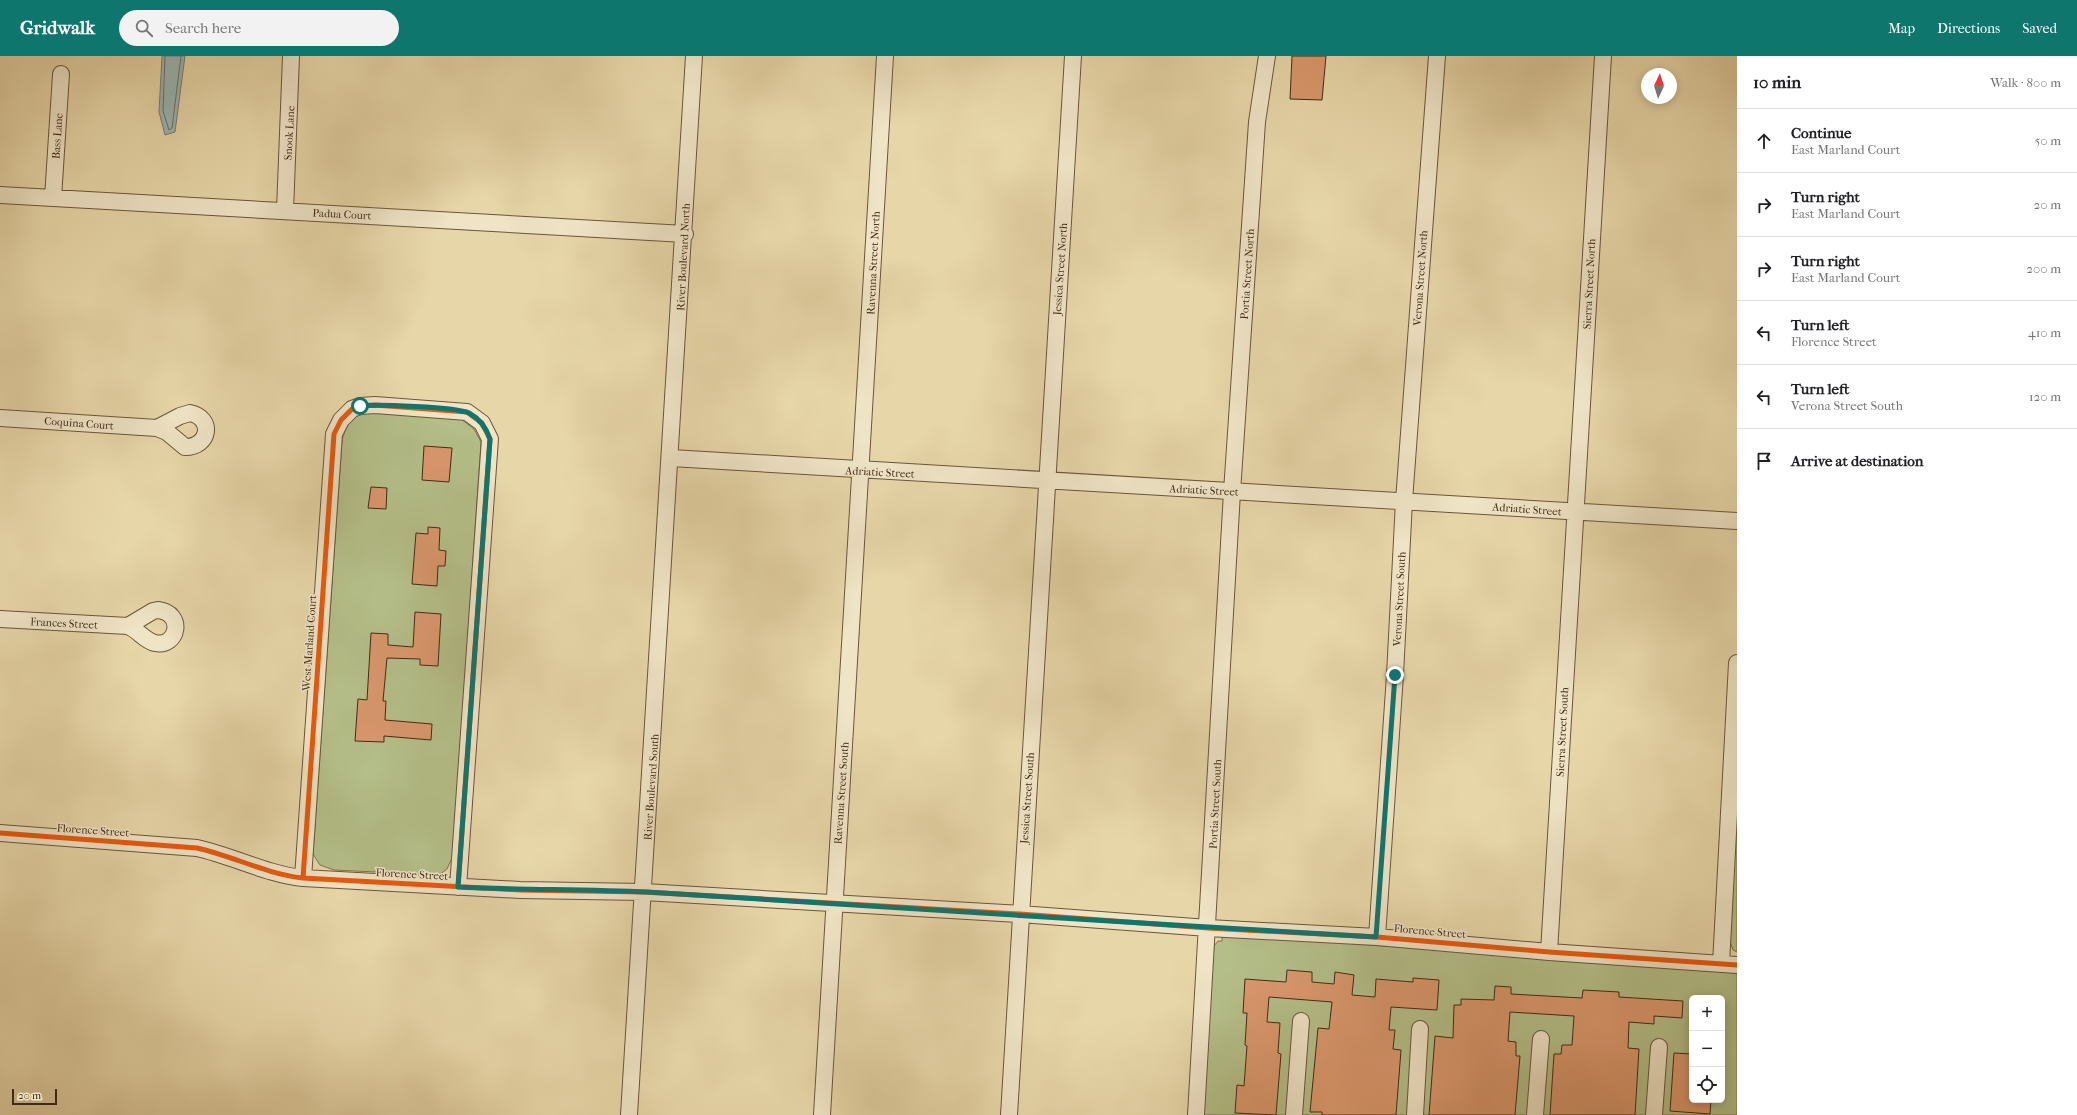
<!DOCTYPE html>
<html lang="en">
<head>
<meta charset="utf-8">
<style>
	:root { --surface:#fff; --page:#f2f2f2; --text:#202124; --muted:#757577; --line:#e0e0e0; --accent:#0f766e }
	body { margin:0; font-family:"IM FELL French Canon",serif; background:var(--page); color:var(--text) }
	.controls { position:absolute; right:12px; bottom:12px; display:grid; overflow:hidden; border-radius:6px; box-shadow:0 2px 10px #0003 }
	.controls button { width:36px; height:36px; display:grid; place-items:center; padding:0; border:0; border-bottom:1px solid var(--line); background:var(--surface); color:var(--text); font:20px sans-serif }
	.compass { position:absolute; left:1641px; top:12px; width:36px; height:36px; border-radius:50%; background:var(--surface); box-shadow:0 2px 10px #0003; rotate:4deg }
	.scale { position:absolute; left:12px; bottom:10px; width:45px; box-sizing:border-box; padding-left:4px; border:2px solid #432a16; border-top:0; font-size:11px; line-height:14px; white-space:nowrap; color:#432a16; -webkit-text-stroke:3px #efe4c6; paint-order:stroke }
	.stop { position:absolute; width:12px; height:12px; margin:-9px; border:3px solid #0f766e; border-radius:50%; background:#fff }
	.stop.end { background:#0f766e; border-color:#fff; box-shadow:0 1px 4px #0008 }
	.list { margin:0; padding:0; list-style:none }
	h2 { display:flex; justify-content:space-between; align-items:center; height:52px; margin:0; padding:0 16px; font-size:17px }
	h2 small { font-size:13px; font-weight:400; color:var(--muted) }
	.list li { display:grid; grid-template-columns:26px 1fr auto; gap:12px; align-items:center; box-sizing:border-box; height:64px; padding:0 16px; border-top:1px solid var(--line) }
	.list b { display:block; font-size:15px; white-space:nowrap }
	.list p { margin:0; font-size:13px; white-space:nowrap; color:var(--muted) }
	.list em { font-size:13px; font-style:normal; color:var(--muted) }
	.icon { flex:none; width:22px; height:22px; fill:none; stroke:currentColor; stroke-width:2; stroke-linecap:round; stroke-linejoin:round }
	.map { position:relative; flex:none; width:1737px; height:1059px; overflow:hidden }
	header { display:flex; align-items:center; gap:24px; box-sizing:border-box; height:56px; padding:0 20px; background:var(--accent); color:#fff }
	header strong { font-size:19px }
	nav { display:flex; gap:22px; margin-inline-start:auto; font-size:14px }
	.search { width:280px; height:36px; background:var(--page); display:flex; align-items:center; gap:10px; box-sizing:border-box; padding:0 14px; border-radius:22px; color:var(--muted); font-size:15px }
	main { display:flex }
	aside { flex:1; background:var(--surface) }
	.map>svg:first-child { display:block }
	.green { fill:#b4be88; stroke:#7c744f; fill-rule:evenodd }
	.water { fill:#9bb6b3; stroke:#787e74 }
	.lines { fill:none; stroke-linecap:round; stroke-linejoin:round }
	.shore { stroke:#6f7064; stroke-width:1 }
	.building { fill:#d9976c; stroke:#432a16 }
	.street-casing { stroke:#6c553a; stroke-width:18 }
	.street { stroke:#efe4c6; stroke-width:16 }
	.cycleway-casing { stroke:#efe4c6; stroke-width:8 }
	.cycleway { stroke:#e8590c; stroke-width:5 }
	.route { stroke:#0f766e; stroke-width:5 }
	.labels { text-anchor:middle; stroke-width:3; stroke-linejoin:round; paint-order:stroke }
	.street-label { font-size:11px; fill:#432a16; stroke:#efe4c6 }
</style>
</head>
<body>
<header>
<strong>Gridwalk</strong>
<div class="search"><svg class="icon" aria-label="search" viewBox="0 0 24 24"><circle cx="10" cy="10" r="6"/><path d="M15 15l6 6"/></svg>Search here</div>
<nav><a>Map</a><a>Directions</a><a>Saved</a></nav>
</header>
<main>
<div class="map">
<svg width="1737" height="1059" viewBox="0 0 1737 1059">
	<rect width="100%" height="100%" fill="#e7d6a8"/>
	<filter id="stains"><feTurbulence type="fractalNoise" baseFrequency=".005" numOctaves="4"/><feColorMatrix values="0 0 0 0 .2 0 0 0 0 .09 0 0 0 0 .02 0 0 0 .5 -.17"/></filter>
	<radialGradient id="worn" r=".72"><stop offset=".6" stop-color="#630" stop-opacity="0"/><stop offset="1" stop-color="#630" stop-opacity=".3"/></radialGradient>
	<path class="green" d="M 367,356 L 461,363 L 474,373 L 481,386 L 453,800 L 447,813 L 439,819 L 334,814 L 320,809 L 313,798 L 342,385 C 345,370 352,360 367,356 Z
		M 1737,743 L 1737,896 L 1733,894 L 1729,883 Z
		M 1233,879 L 1737,916 L 1737,1059 L 1203,1059 L 1214,890 L 1218,885 L 1222,885 L 1222,881 ZM 1692,942 L 1722,942 L 1722,1044 L 1692,1044 Z"/>
	<path class="water" d="M 162,0 L 185,0 L 175,76 L 165,79 L 159,56 Z"/>
	<g class="lines">
		<path class="shore" d="M 165,0 L 163,55 L 169,74 L 172,72 L 181,0"/>
	</g>
	<path class="building" d="M 1292,0 L 1326,0 L 1322,44 L 1290,43 Z
		M 424,390 L 452,392 L 449,426 L 422,424 Z
		M 371,431 L 387,432 L 386,453 L 368,452 Z
		M 428,471 L 440,472 L 439,494 L 446,495 L 445,510 L 438,510 L 437,530 L 412,528 L 416,477 L 428,478 Z
		M 415,556 L 441,558 L 438,610 L 420,609 L 420,603 L 387,602 L 383,645 L 386,645 L 385,664 L 432,668 L 431,684 L 384,680 L 384,686 L 355,685 L 358,643 L 367,644 L 371,577 L 388,578 L 388,589 L 413,591 Z
		M 1287,914 L 1312,916 L 1312,926 L 1334,928 L 1335,916 L 1354,919 L 1352,939 L 1375,941 L 1376,923 L 1413,926 L 1413,922 L 1439,924 L 1437,954 L 1391,951 L 1389,974 L 1395,974 L 1393,993 L 1401,994 L 1396,1059 L 1322,1059 L 1322,1056 L 1310,1056 L 1318,972 L 1329,973 L 1332,946 L 1269,941 L 1267,966 L 1280,967 L 1278,997 L 1281,998 L 1276,1059 L 1235,1057 L 1237,1029 L 1244,1030 L 1247,990 L 1245,989 L 1247,957 L 1243,957 L 1245,923 L 1286,926 Z
		M 1495,930 L 1511,931 L 1511,938 L 1582,942 L 1583,934 L 1619,936 L 1619,941 L 1683,945 L 1682,962 L 1654,960 L 1654,968 L 1629,966 L 1628,992 L 1639,993 L 1635,1059 L 1550,1059 L 1554,998 L 1561,998 L 1562,989 L 1572,989 L 1574,960 L 1510,956 L 1508,985 L 1516,986 L 1516,1000 L 1520,1000 L 1515,1059 L 1429,1059 L 1435,980 L 1453,982 L 1454,949 L 1461,949 L 1461,943 L 1494,944 Z
		M 1674,997 L 1692,998 L 1692,1044 L 1711,1044 L 1710,1058 L 1670,1055 Z"/>
	<g class="lines">
		<defs>
			<path id="street" d="M 0,139 L 685,178
				M 53,142 L 61,18
				M 285,155 L 291,0
				M 190,357 C 214,362 210,391 185,391 L 167,376 L 157,372 L 180,360 Z
				M 0,362 L 157,372
				M 671,402 L 1737,465
				M 158,554 C 185,557 178,592 155,587 C 145,585 138,574 128,570 L 153,555 Z
				M 0,563 L 128,570
				M 0,777 L 197,792 C 233,800 266,818 303,822 L 520,834 L 644,836 L 1020,858 L 1208,872 L 1377,881 L 1549,896 L 1737,909
				M 303,822 L 334,378 L 341,364 L 352,353 L 360,350 L 375,349 L 467,356 L 482,367 L 490,383 L 458,831
				M 1377,881 L 1395,619 L 1404,445 L 1437,0
				M 1549,896 L 1603,0
				M 1721,908 L 1737,607
				M 629,1059 L 694,0
				M 822,1059 L 885,0
				M 1009,1059 L 1073,0
				M 1196,1059 L 1232,436 L 1257,66 L 1267,0
				M 1294,1059 L 1301,965
				M 1415,1059 L 1420,973
				M 1535,1059 L 1541,983
				M 1654,1059 L 1659,991"/>
		</defs>
		<use href="#street" class="street-casing"/>
		<use href="#street" class="street"/>
		<defs>
			<path id="cycleway" d="M 0,777 L 197,792 C 233,800 266,818 303,822 L 520,834 L 644,836 L 1020,858 L 1208,872 L 1377,881 L 1549,896 L 1737,909
				M 303,822 L 334,378 L 341,364 L 352,353 L 360,350 L 375,349 L 467,356 L 482,367 L 490,383 L 458,831"/>
		</defs>
		<use href="#cycleway" class="cycleway-casing"/>
		<use href="#cycleway" class="cycleway"/>
	</g>
	<g class="lines">
		<path class="route" d="M 360,350 C 376,348 456,351 469,357 C 480,363 486,371 490,383 L 458,831 C 521,834 584,833 647,836 C 891,849 1133,868 1376,881 L 1395,619"/>
	</g>
	<g class="labels">
		<g class="street-label">
			<text transform="translate(289 77) rotate(-87)" y="4">Snook Lane</text>
			<text transform="translate(57 80) rotate(-86)" y="4">Bass Lane</text>
			<text transform="translate(342 158) rotate(3)" y="4">Padua Court</text>
			<text transform="translate(683 201) rotate(-87)" y="4">River Boulevard North</text>
			<text transform="translate(873 207) rotate(-87)" y="4">Ravenna Street North</text>
			<text transform="translate(1060 213) rotate(-86)" y="4">Jessica Street North</text>
			<text transform="translate(1247 218) rotate(-86)" y="4">Portia Street North</text>
			<text transform="translate(1420 222) rotate(-86)" y="4">Verona Street North</text>
			<text transform="translate(1589 228) rotate(-87)" y="4">Sierra Street North</text>
			<text transform="translate(79 367) rotate(4)" y="4">Coquina Court</text>
			<text transform="translate(880 416) rotate(3)" y="4">Adriatic Street</text>
			<text transform="translate(1204 434) rotate(3)" y="4">Adriatic Street</text>
			<text transform="translate(1527 453) rotate(4)" y="4">Adriatic Street</text>
			<text transform="translate(1399 543) rotate(-87)" y="4">Verona Street South</text>
			<text transform="translate(64 567) rotate(3)" y="4">Frances Street</text>
			<text transform="translate(309 587) rotate(-86)" y="4">West Marland Court</text>
			<text transform="translate(1562 676) rotate(-87)" y="4">Sierra Street South</text>
			<text transform="translate(651 731) rotate(-86)" y="4">River Boulevard South</text>
			<text transform="translate(841 737) rotate(-86)" y="4">Ravenna Street South</text>
			<text transform="translate(1027 742) rotate(-86)" y="4">Jessica Street South</text>
			<text transform="translate(1215 748) rotate(-87)" y="4">Portia Street South</text>
			<text transform="translate(93 774) rotate(4)" y="4">Florence Street</text>
			<text transform="translate(412 818) rotate(3)" y="4">Florence Street</text>
			<text transform="translate(1430 875) rotate(5)" y="4">Florence Street</text>
		</g>
	</g>
	<rect width="100%" height="100%" filter="url(#stains)"/>
	<rect width="100%" height="100%" fill="url(#worn)"/>
</svg>
<div class="controls">
<button>+</button>
<button>−</button>
<button><svg class="icon" aria-label="locate" viewBox="0 0 24 24"><circle cx="12" cy="12" r="6"/><path d="M12 2v4M12 18v4M2 12h4M18 12h4"/></svg></button>
</div>
<svg class="compass" viewBox="-18 -18 36 36"><path d="M0-13l5 13h-10z" fill="#e53935"/><path d="M0 13l5-13h-10z" fill="#757577"/></svg>
<div class="scale">20 m</div>
<div class="stop" style="left:360px;top:350px"></div>
<div class="stop end" style="left:1395px;top:619px"></div>
</div>
<aside>
<h2>10 min<small>Walk · 800 m</small></h2>
<ul class="list">
<li><svg class="icon" aria-label="ahead" viewBox="0 0 24 24"><path d="M12 20V5M6 11l6-6 6 6"/></svg><div><b>Continue</b><p>East Marland Court</p></div><em>50 m</em></li>
<li><svg class="icon" aria-label="right" viewBox="0 0 24 24"><path d="M7 20v-9h11M14 6l5 5-5 5"/></svg><div><b>Turn right</b><p>East Marland Court</p></div><em>20 m</em></li>
<li><svg class="icon" aria-label="right" viewBox="0 0 24 24"><path d="M7 20v-9h11M14 6l5 5-5 5"/></svg><div><b>Turn right</b><p>East Marland Court</p></div><em>200 m</em></li>
<li><svg class="icon" aria-label="left" viewBox="0 0 24 24"><path d="M17 20v-9H6M10 6l-5 5 5 5"/></svg><div><b>Turn left</b><p>Florence Street</p></div><em>410 m</em></li>
<li><svg class="icon" aria-label="left" viewBox="0 0 24 24"><path d="M17 20v-9H6M10 6l-5 5 5 5"/></svg><div><b>Turn left</b><p>Verona Street South</p></div><em>120 m</em></li>
<li><svg class="icon" aria-label="arrive" viewBox="0 0 24 24"><path d="M6 21V4h12l-3 4 3 4H6"/></svg><div><b>Arrive at destination</b></div></li>
</ul>
</aside>
</main>
</body>
</html>
